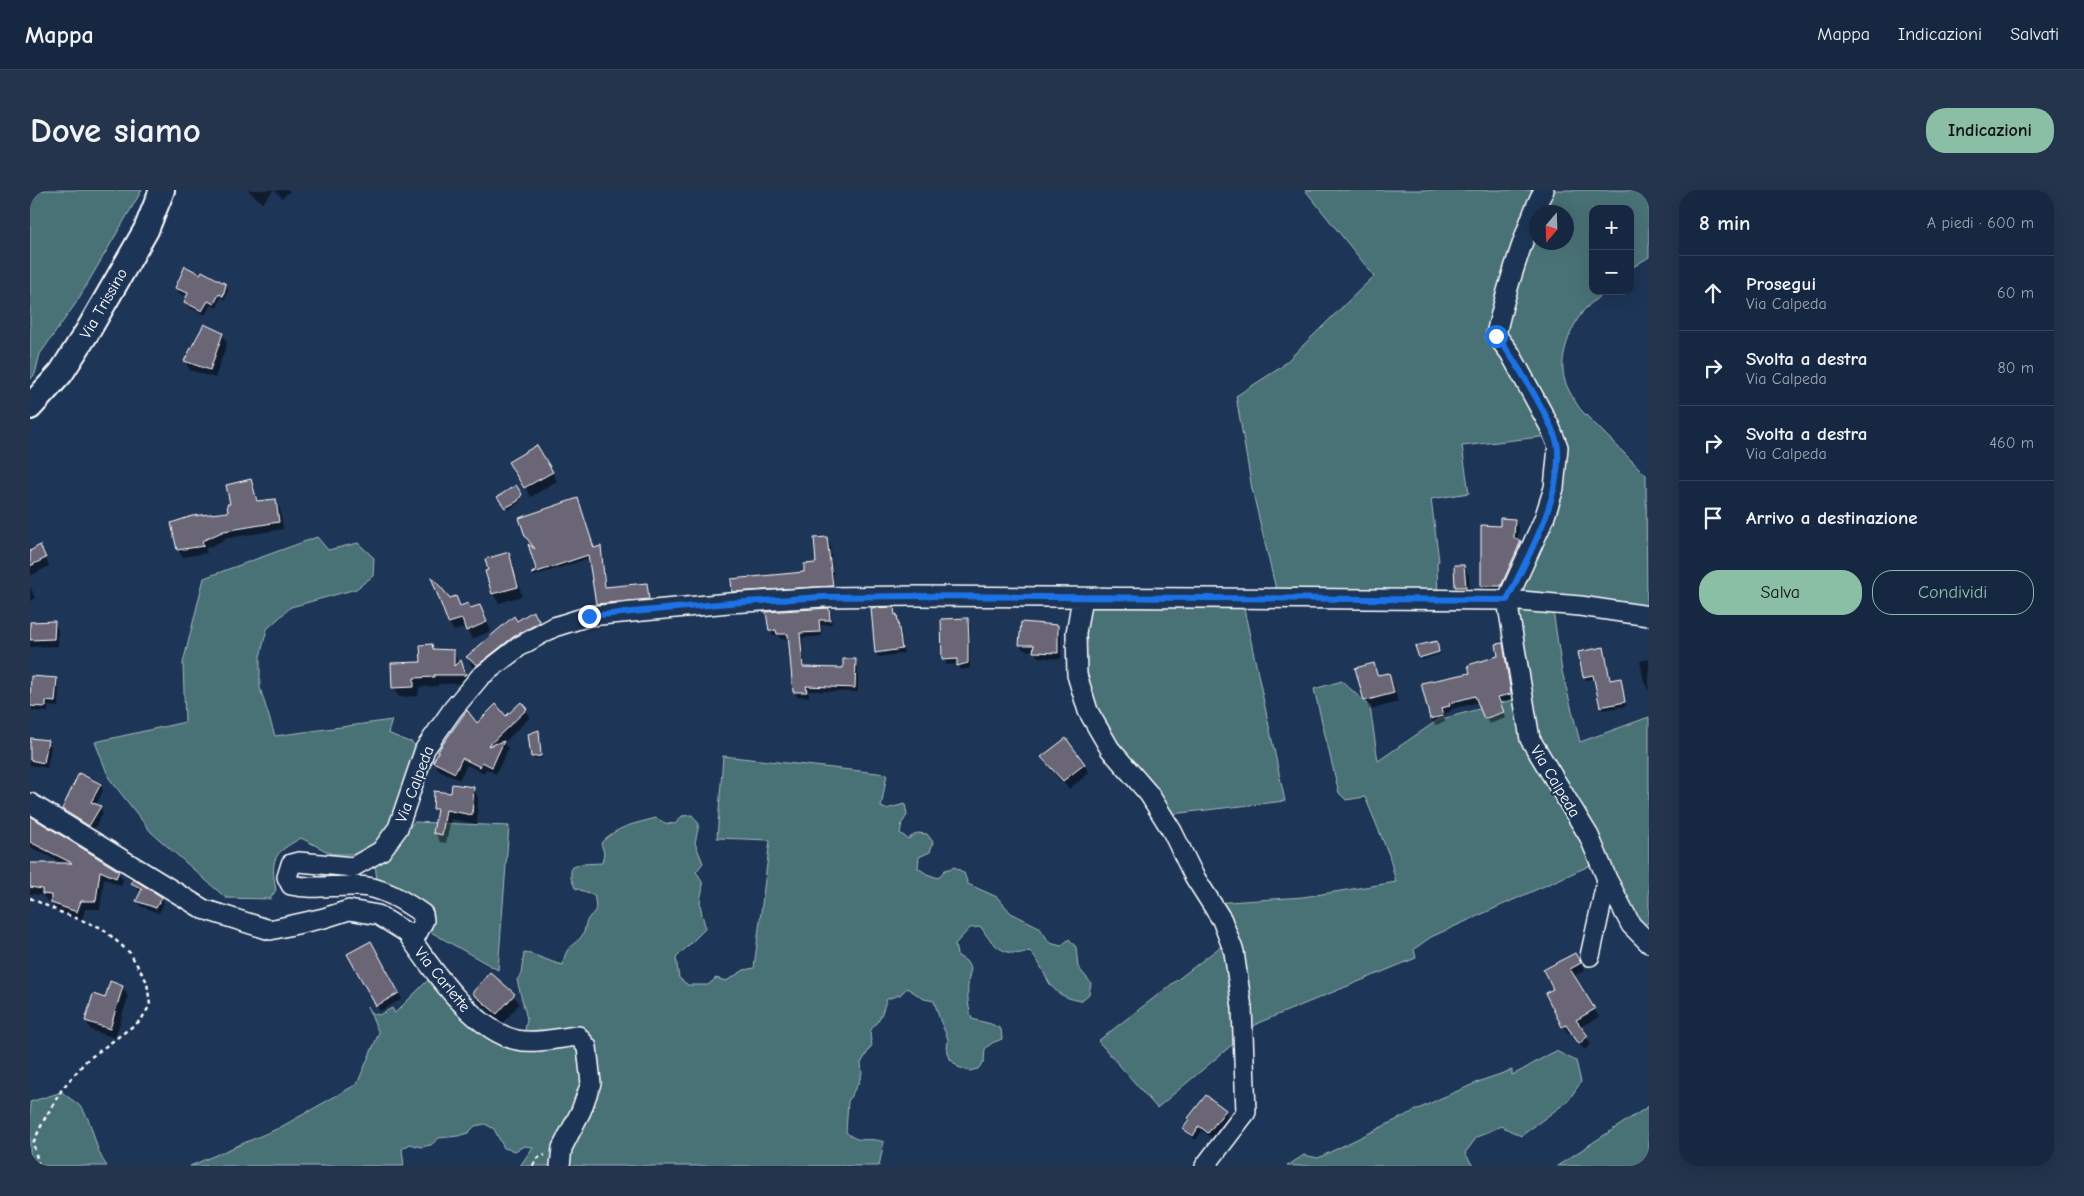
<!DOCTYPE html>
<html lang="it">
<head>
<meta charset="utf-8">
<style>
	:root { --surface:#162841; --page:#23344c; --text:#f1f3f6; --muted:#9ea6b1; --line:#35445a; --accent:#8abfa5 }
	body { margin:0; font-family:"Comic Neue",sans-serif; background:var(--page); color:var(--text) }
	.controls { position:absolute; right:15px; top:15px; display:grid; overflow:hidden; border-radius:10px; box-shadow:0 5px 20px #0002 }
	.controls button { width:45px; height:45px; display:grid; place-items:center; padding:0; border:0; border-bottom:1px solid var(--line); background:var(--surface); color:var(--text); font:25px sans-serif }
	.compass { position:absolute; left:1499px; top:15px; width:45px; height:45px; border-radius:50%; background:var(--surface); box-shadow:0 5px 20px #0002; rotate:199deg }
	.stop { position:absolute; width:15px; height:15px; margin:-11px; border:4px solid #1a73e8; border-radius:50%; background:#fff }
	.stop.end { background:#1a73e8; border-color:#fff; box-shadow:0 1px 5px #0008 }
	.list { margin:0; padding:0; list-style:none }
	h2 { display:flex; justify-content:space-between; align-items:center; height:65px; margin:0; padding:0 20px; font-size:21px }
	h2 small { font-size:16px; font-weight:400; color:var(--muted) }
	.list li { display:grid; grid-template-columns:32px 1fr auto; gap:15px; align-items:center; box-sizing:border-box; height:75px; padding:0 20px; border-top:1px solid var(--line) }
	.list b { display:block; font-size:19px; white-space:nowrap }
	.list p { margin:0; font-size:16px; white-space:nowrap; color:var(--muted) }
	.list em { font-size:16px; font-style:normal; color:var(--muted) }
	.actions { display:flex; gap:10px; padding:15px 20px }
	.actions a { flex:1; padding:11px 0; border:1px solid var(--accent); border-radius:20px; text-align:center; font-size:18px; color:var(--accent) }
	.actions .main { background:var(--accent); color:#111 }
	.icon { flex:none; width:28px; height:28px; fill:none; stroke:currentColor; stroke-width:2; stroke-linecap:round; stroke-linejoin:round }
	.map { position:relative; flex:none; width:1619px; height:976px; overflow:hidden; border-radius:20px }
	header { display:flex; align-items:center; gap:30px; box-sizing:border-box; height:70px; padding:0 25px; background:var(--surface); border-bottom:1px solid var(--line) }
	header strong { font-size:24px }
	nav { display:flex; gap:28px; margin-inline-start:auto; font-size:18px }
	.intro { display:flex; align-items:center; justify-content:space-between; box-sizing:border-box; height:120px; padding:0 30px }
	h1 { margin:0; font-size:35px }
	.button { padding:12px 22px; border-radius:20px; background:var(--accent); color:#111; font-size:18px; font-weight:700 }
	main { display:flex; gap:30px; padding:0 30px }
	aside { flex:1; background:var(--surface); border-radius:20px; box-shadow:0 5px 20px #0002 }
	.map>svg:first-child { display:block }
	.green { fill:#4a7276; stroke:#a4b8ba; fill-rule:evenodd }
	.shadow { fill:#0007 }
	.building { fill:#6a6676; stroke:#fff }
	.lines { fill:none; stroke-linecap:round; stroke-linejoin:round }
	.minor-casing { stroke:#fff; stroke-width:22 }
	.major-casing { stroke:#fff; stroke-width:28 }
	.path { stroke:#fff; stroke-width:2.5; stroke-dasharray:4 4; stroke-linecap:butt }
	.minor { stroke:#1d3557; stroke-width:19 }
	.major { stroke:#1d3557; stroke-width:24 }
	.route { stroke:#1a73e8; stroke-width:6 }
	.labels { text-anchor:middle; stroke-width:4.5; stroke-linejoin:round; paint-order:stroke }
	.street-label { font-size:16px; fill:#fff; stroke:#1d3557 }
</style>
</head>
<body>
<header>
<strong>Mappa</strong>
<nav><a>Mappa</a><a>Indicazioni</a><a>Salvati</a></nav>
</header>
<div class="intro"><h1>Dove siamo</h1><a class="button">Indicazioni</a></div>
<main>
<div class="map">
<svg width="1619" height="976" viewBox="0 0 1619 976">
	<rect width="100%" height="100%" fill="#1d3557"/>
	<filter id="ink" filterUnits="userSpaceOnUse"><feTurbulence type="fractalNoise" baseFrequency=".02" numOctaves="2"/><feDisplacementMap in="SourceGraphic" scale="10" xChannelSelector="R" yChannelSelector="G"/><feConvolveMatrix kernelMatrix="1 2 1 2 8 2 1 2 1" color-interpolation-filters="sRGB"/></filter>
	<g filter="url(#ink)">
		<path class="green" d="M 0,0 L 112,0 L 46,113 L 10,164 L 5,184 L 0,190 Z
			M 1275,0 L 1619,0 L 1619,67 L 1600,79 L 1600,19 L 1563,19 L 1563,101 L 1575,101 C 1569,107 1561,113 1555,119 C 1543,133 1531,161 1533,180 C 1533,193 1543,208 1550,219 L 1616,285 L 1617,426 L 1523,420 L 1532,481 L 1550,552 L 1619,527 L 1619,733 L 1604,737 L 1570,671 L 1401,747 L 1384,759 L 1386,768 L 1228,833 L 1127,918 L 1068,851 L 1199,750 L 1183,713 L 1273,707 L 1366,692 L 1359,665 L 1335,607 L 1316,610 L 1309,603 L 1284,499 L 1312,491 L 1340,517 L 1348,571 L 1408,530 L 1490,508 L 1477,411 L 1518,310 L 1519,246 L 1432,256 L 1439,303 L 1401,309 L 1409,371 L 1407,372 L 1408,411 L 1248,408 L 1222,299 L 1206,206 L 1250,178 L 1344,86 ZM 1506,22 L 1536,22 L 1536,52 L 1506,52 Z
			M 287,347 L 298,360 L 328,353 L 344,368 L 343,386 L 326,399 L 261,417 L 237,439 L 230,467 L 230,498 L 245,546 L 362,530 L 358,543 L 379,552 L 380,551 L 393,562 L 362,638 L 347,653 L 327,664 L 302,664 L 271,648 C 244,663 240,668 246,700 L 240,709 L 196,708 L 121,642 L 79,588 L 65,552 L 155,532 L 153,473 L 174,388 Z
			M 1053,406 L 1212,409 L 1255,611 L 1133,625 L 1112,597 L 1054,498 Z
			M 693,566 L 857,584 L 851,617 L 856,619 L 875,614 L 877,625 L 872,633 L 870,643 L 878,649 L 887,643 L 897,644 L 903,652 L 900,662 L 889,667 L 888,678 L 897,684 L 908,688 L 915,680 L 925,677 L 934,683 L 938,694 L 967,707 L 981,723 L 1009,737 L 1020,753 L 1031,756 L 1039,749 L 1046,757 L 1048,777 L 1061,793 L 1059,804 L 1051,811 C 1013,805 1020,783 1000,761 C 977,769 962,756 951,737 L 940,738 L 925,754 L 927,765 L 936,771 L 941,779 C 936,794 937,815 942,829 L 961,834 L 971,839 L 972,849 L 962,853 L 955,859 L 954,871 L 948,879 L 939,881 L 928,877 L 920,869 L 917,859 L 918,849 L 910,830 L 904,811 L 894,809 L 877,798 L 870,805 L 857,809 C 854,815 853,823 849,829 C 841,841 838,838 842,855 L 831,873 L 832,883 L 829,892 L 818,911 L 816,942 C 829,955 838,946 854,952 L 849,976 L 490,976 L 503,957 L 494,956 L 485,961 L 474,958 L 464,939 L 455,934 L 445,936 L 438,943 L 428,946 L 409,948 L 401,955 L 391,957 L 380,954 L 372,959 L 374,976 L 160,976 L 249,938 L 327,894 L 349,843 L 337,816 L 342,823 L 349,825 L 362,818 L 365,823 L 401,787 L 451,839 L 494,845 L 497,829 L 487,790 L 491,784 L 494,763 C 507,764 519,772 533,775 C 536,751 547,757 554,742 C 555,739 555,736 556,733 C 562,719 569,727 564,705 L 545,698 L 541,688 L 541,678 L 551,674 L 572,673 L 574,663 L 571,653 C 587,636 604,634 626,628 L 635,633 L 645,634 L 652,626 L 662,625 L 669,634 L 665,653 L 673,673 L 666,682 C 680,699 667,702 671,719 C 672,727 675,732 675,739 L 646,768 L 649,788 L 658,795 L 678,795 L 686,788 L 696,791 L 714,780 L 724,778 L 740,650 L 687,648 Z
			M 384,632 L 479,636 L 468,780 L 392,737 L 347,690 L 345,674 L 356,665 Z
			M 1526,861 L 1546,871 L 1551,892 L 1538,911 L 1491,946 L 1471,936 L 1447,947 L 1435,963 L 1443,976 L 1257,976 L 1274,965 L 1288,968 L 1409,909 L 1453,890 L 1482,880 L 1482,885 C 1498,878 1510,868 1526,861 Z
			M 32,902 C 38,908 49,913 53,920 C 65,937 64,960 77,976 L 0,976 L 0,912 Z
			M 1619,916 L 1619,976 L 1527,976 Z"/>
		<path class="shadow" d="M 218,0 L 244,0 L 232,13 Z
			M 245,0 L 259,0 L 260,1 L 252,8 Z
			M 195,95 L 187,118 L 181,115 L 175,125 L 159,117 L 156,112 L 158,107 L 149,103 L 146,98 Z
			M 197,97 L 198,100 L 195,110 L 193,109 Z
			M 192,144 L 197,153 L 185,188 L 160,180 L 155,171 Z
			M 507,257 L 527,291 L 501,307 L 480,272 Z
			M 220,290 L 229,312 L 245,310 L 250,318 L 253,339 L 198,348 L 175,359 L 177,363 L 153,367 L 148,360 L 142,334 L 200,323 L 201,315 Z
			M 486,297 L 492,307 L 489,313 L 478,320 L 469,308 Z
			M 1484,330 L 1489,338 L 1488,351 L 1495,360 L 1475,403 L 1457,404 L 1453,396 L 1471,337 Z
			M 796,348 L 800,354 L 805,401 L 707,407 L 704,401 L 775,384 L 788,375 Z
			M 571,357 L 576,398 L 617,394 L 620,412 L 569,417 L 560,368 L 504,386 L 503,384 L 508,379 L 508,362 L 564,359 Z
			M 0,362 L 14,364 L 19,376 L 0,386 Z
			M 478,364 L 483,373 L 492,406 L 469,413 L 463,404 L 456,382 Z
			M 1434,376 L 1439,386 L 1440,406 L 1432,406 L 1427,397 Z
			M 0,396 L 5,408 L 0,411 Z
			M 426,407 L 431,417 L 440,419 L 450,416 L 461,441 L 442,449 L 436,437 L 424,441 L 419,433 L 420,409 Z
			M 799,419 L 801,424 L 802,434 L 791,435 L 792,446 L 772,448 L 775,479 L 814,479 L 825,471 L 828,476 L 828,502 L 778,501 L 779,507 L 767,506 L 764,501 L 760,448 L 751,449 L 748,445 L 743,445 L 740,440 Z
			M 842,419 L 864,419 L 869,430 L 874,463 L 849,467 L 846,463 Z
			M 503,423 L 514,441 L 453,483 L 442,476 L 437,467 Z
			M 937,429 L 940,434 L 940,478 L 931,480 L 928,474 L 917,475 L 914,469 Z
			M 24,432 L 28,440 L 28,456 L 0,457 L 0,433 Z
			M 1028,436 L 1031,442 L 1031,469 L 1008,467 L 1004,461 L 994,460 L 990,455 Z
			M 1406,453 L 1410,464 L 1392,470 L 1390,467 Z
			M 1472,454 L 1475,460 L 1483,509 L 1471,512 L 1476,528 L 1459,534 L 1449,512 L 1421,519 L 1422,521 L 1413,524 L 1415,532 L 1405,535 L 1401,529 L 1392,494 L 1442,484 L 1469,467 Z
			M 402,455 L 405,461 L 423,461 L 429,474 L 431,472 L 436,481 L 440,493 L 408,494 L 408,496 L 389,497 L 388,506 L 369,507 L 363,498 L 362,474 L 392,473 Z
			M 1574,458 L 1581,491 L 1590,489 L 1596,516 L 1573,520 L 1565,489 L 1556,490 L 1554,486 Z
			M 1619,469 L 1619,501 L 1614,492 L 1610,471 Z
			M 1343,475 L 1349,486 L 1358,484 L 1363,493 L 1368,512 L 1340,520 L 1335,510 Z
			M 26,489 L 29,495 L 28,517 L 18,516 L 18,522 L 3,521 L 0,515 Z
			M 496,520 L 500,527 L 474,553 L 478,559 L 466,584 L 456,579 L 454,583 L 437,575 L 429,590 L 409,580 L 404,572 L 476,527 Z
			M 508,542 L 512,568 L 504,569 L 503,566 Z
			M 0,549 L 18,551 L 21,557 L 17,578 L 0,575 Z
			M 1013,567 L 1054,574 L 1059,583 L 1039,599 L 1032,591 L 1031,592 Z
			M 70,595 L 73,600 L 66,615 L 70,617 L 73,623 L 63,641 L 37,625 L 33,619 Z
			M 443,598 L 448,607 L 447,634 L 421,629 L 416,653 L 410,652 L 405,643 L 407,624 L 404,618 L 422,605 Z
			M 0,628 L 88,682 L 93,690 L 91,696 L 74,688 L 70,719 L 55,719 L 52,730 L 27,721 L 22,713 L 18,712 L 12,705 L 0,704 L 0,674 L 34,674 L 0,657 Z
			M 102,693 L 131,708 L 134,713 L 129,723 L 110,716 L 107,711 L 112,702 L 105,698 Z
			M 340,753 L 372,809 L 350,821 L 319,764 Z
			M 1545,765 L 1555,781 L 1543,786 L 1569,827 L 1550,837 L 1561,854 L 1554,860 L 1542,842 L 1538,844 L 1516,803 L 1525,800 Z
			M 80,793 L 93,797 L 98,807 L 85,848 L 61,840 L 56,831 L 76,809 Z
			M 443,803 L 484,805 L 489,814 L 473,833 L 448,812 Z
			M 1195,921 L 1198,926 L 1182,948 L 1172,941 L 1166,950 L 1157,944 L 1154,939 Z"/>
		<path class="building" d="M 155,76 L 170,84 L 172,81 L 196,94 L 193,106 L 189,104 L 184,114 L 178,111 L 172,121 L 154,112 L 158,103 L 145,98 Z
			M 174,134 L 193,143 L 180,180 L 154,171 Z
			M 507,255 L 523,282 L 494,298 L 478,272 Z
			M 221,289 L 227,311 L 246,309 L 249,332 L 194,341 L 172,351 L 174,356 L 147,360 L 141,333 L 162,326 L 198,322 L 197,314 L 200,314 L 196,295 Z
			M 486,295 L 492,304 L 488,311 L 475,318 L 467,307 Z
			M 548,308 L 564,358 L 571,356 L 575,397 L 617,393 L 619,409 L 566,414 L 558,365 L 501,384 L 506,379 L 498,354 L 505,359 L 495,346 L 489,328 Z
			M 1470,328 L 1485,329 L 1484,348 L 1491,351 L 1471,396 L 1451,396 L 1451,335 L 1470,336 Z
			M 797,347 L 803,396 L 702,402 L 701,389 L 774,382 L 774,374 L 786,373 L 784,348 Z
			M 10,355 L 16,368 L 0,376 L 0,361 Z
			M 479,362 L 488,397 L 462,404 L 455,381 L 458,380 L 455,369 Z
			M 1424,375 L 1434,375 L 1436,397 L 1425,397 Z
			M 401,387 L 402,387 L 420,408 L 426,406 L 430,416 L 438,413 L 440,418 L 450,415 L 457,432 L 436,441 L 432,429 L 418,433 Z
			M 864,417 L 865,425 L 867,424 L 872,459 L 845,463 L 841,418 Z
			M 799,418 L 800,430 L 789,430 L 790,442 L 770,443 L 773,477 L 813,478 L 813,469 L 826,469 L 825,498 L 776,496 L 777,502 L 763,502 L 758,444 L 747,444 L 746,440 L 739,441 L 736,422 Z
			M 503,421 L 510,432 L 483,447 L 448,475 L 436,467 L 484,426 L 487,431 Z
			M 938,428 L 939,453 L 938,454 L 938,473 L 927,476 L 927,469 L 912,470 L 911,429 Z
			M 25,431 L 24,449 L 0,450 L 0,432 Z
			M 991,432 L 1028,435 L 1028,463 L 1003,462 L 1004,455 L 989,455 Z
			M 1407,451 L 1409,462 L 1389,468 L 1385,456 Z
			M 1473,453 L 1481,504 L 1468,507 L 1474,522 L 1454,529 L 1445,506 L 1419,513 L 1420,516 L 1411,518 L 1413,526 L 1400,529 L 1391,493 L 1440,483 L 1438,475 L 1468,466 L 1466,454 Z
			M 402,454 L 403,459 L 424,460 L 424,476 L 431,470 L 436,485 L 404,485 L 404,487 L 384,488 L 384,497 L 362,498 L 361,473 L 391,472 L 390,455 Z
			M 1574,457 L 1580,490 L 1591,488 L 1595,512 L 1570,517 L 1563,485 L 1553,487 L 1548,462 Z
			M 1344,473 L 1347,485 L 1359,483 L 1364,503 L 1334,511 L 1325,478 Z
			M 1,486 L 27,488 L 25,512 L 16,511 L 16,517 L 0,516 Z
			M 491,512 L 497,519 L 458,556 L 474,551 L 462,577 L 452,572 L 450,577 L 432,568 L 425,583 L 403,572 L 410,558 L 437,520 L 447,533 L 466,514 L 476,526 Z
			M 509,540 L 511,566 L 501,567 L 498,544 Z
			M 0,548 L 18,550 L 14,573 L 0,570 Z
			M 1036,548 L 1055,574 L 1033,591 L 1011,567 Z
			M 49,583 L 71,594 L 61,612 L 71,616 L 59,636 L 32,619 Z
			M 422,594 L 444,597 L 442,625 L 416,620 L 412,645 L 403,643 L 407,619 L 403,619 L 404,601 L 421,603 Z
			M 0,626 L 89,681 L 86,688 L 70,681 L 66,711 L 51,711 L 47,722 L 21,713 L 21,705 L 12,704 L 12,699 L 0,697 L 0,673 L 42,673 L 0,652 Z
			M 103,689 L 132,707 L 126,718 L 106,711 L 112,699 L 101,693 Z
			M 341,751 L 369,803 L 346,816 L 317,764 Z
			M 1545,763 L 1551,773 L 1540,779 L 1565,819 L 1546,830 L 1558,846 L 1549,854 L 1536,835 L 1532,837 L 1515,803 L 1523,799 L 1513,780 Z
			M 460,782 L 485,804 L 467,824 L 442,803 Z
			M 80,791 L 93,796 L 80,839 L 55,831 L 63,804 L 75,808 Z
			M 1176,905 L 1196,920 L 1178,943 L 1169,936 L 1163,946 L 1153,939 L 1159,929 L 1158,928 Z"/>
		<g class="lines">
			<defs>
				<path id="minor" d="M 1514,0 C 1506,14 1501,28 1496,43 C 1484,77 1473,111 1466,145 L 1480,163 L 1520,237 L 1528,257 L 1524,298 L 1514,329 L 1477,410 L 1500,549 L 1559,646 L 1577,689 L 1560,766
					M 1052,408 L 1046,443 L 1047,485 L 1058,521 L 1080,559 L 1119,604 L 1142,641 L 1164,686 L 1192,730 L 1204,762 L 1212,818 L 1216,922 L 1175,976
					M 0,613 L 173,719 L 240,740 L 294,728 L 319,720 L 348,725 L 377,743 L 387,744 L 394,730 L 393,724 C 374,711 351,696 327,696 C 304,695 283,700 261,695 L 257,687 L 261,674 L 269,672 L 323,677 L 351,661 L 368,638 L 395,559 L 423,519 L 450,487 L 490,456 L 524,437 L 559,426 L 699,413 L 793,407 L 887,406 L 1477,410 L 1550,416 L 1619,426
					M 1577,689 L 1601,735 L 1619,753
					M 377,743 C 401,778 444,841 487,850 C 505,854 529,848 548,846 L 557,857 L 561,893 L 551,921 L 532,958 L 530,976"/>
				<path id="major" d="M 0,217 L 31,183 L 59,139 L 116,40 L 132,0"/>
			</defs>
			<use href="#minor" class="minor-casing"/>
			<use href="#major" class="major-casing"/>
			<path class="path" d="M 0,708 L 30,722 L 72,738 L 100,763 L 117,792 L 120,815 L 111,830 L 56,871 L 32,899 L 14,930 L 3,953 L 9,976
				M 503,976 L 506,969 L 515,965"/>
			<use href="#minor" class="minor"/>
			<use href="#major" class="major"/>
		</g>
	</g>
	<g class="lines" filter="url(#ink)">
		<path class="route" d="M 559,426 L 699,413 L 793,407 L 887,406 L 1477,410 C 1498,366 1531,310 1528,259 C 1527,238 1481,163 1466,146"/>
	</g>
	<g class="labels">
		<g class="street-label">
			<text transform="translate(73 113) rotate(-60)" y="6">Via Trissino</text>
			<text transform="translate(1526 591) rotate(59)" y="6">Via Calpeda</text>
			<text transform="translate(384 594) rotate(-69)" y="6">Via Calpeda</text>
			<text transform="translate(413 789) rotate(51)" y="6">Via Carlette</text>
		</g>
	</g>
</svg>
<div class="controls">
<button>+</button>
<button>−</button>
</div>
<svg class="compass" viewBox="-18 -18 36 36"><path d="M0-13l5 13h-10z" fill="#e53935"/><path d="M0 13l5-13h-10z" fill="#9ea6b1"/></svg>
<div class="stop" style="left:1466px;top:146px"></div>
<div class="stop end" style="left:559px;top:426px"></div>
</div>
<aside>
<h2>8 min<small>A piedi · 600 m</small></h2>
<ul class="list">
<li><svg class="icon" aria-label="ahead" viewBox="0 0 24 24"><path d="M12 20V5M6 11l6-6 6 6"/></svg><div><b>Prosegui</b><p>Via Calpeda</p></div><em>60 m</em></li>
<li><svg class="icon" aria-label="right" viewBox="0 0 24 24"><path d="M7 20v-9h11M14 6l5 5-5 5"/></svg><div><b>Svolta a destra</b><p>Via Calpeda</p></div><em>80 m</em></li>
<li><svg class="icon" aria-label="right" viewBox="0 0 24 24"><path d="M7 20v-9h11M14 6l5 5-5 5"/></svg><div><b>Svolta a destra</b><p>Via Calpeda</p></div><em>460 m</em></li>
<li><svg class="icon" aria-label="arrive" viewBox="0 0 24 24"><path d="M6 21V4h12l-3 4 3 4H6"/></svg><div><b>Arrivo a destinazione</b></div></li>
</ul>
<div class="actions"><a class="main">Salva</a><a>Condividi</a></div>
</aside>
</main>
</body>
</html>
